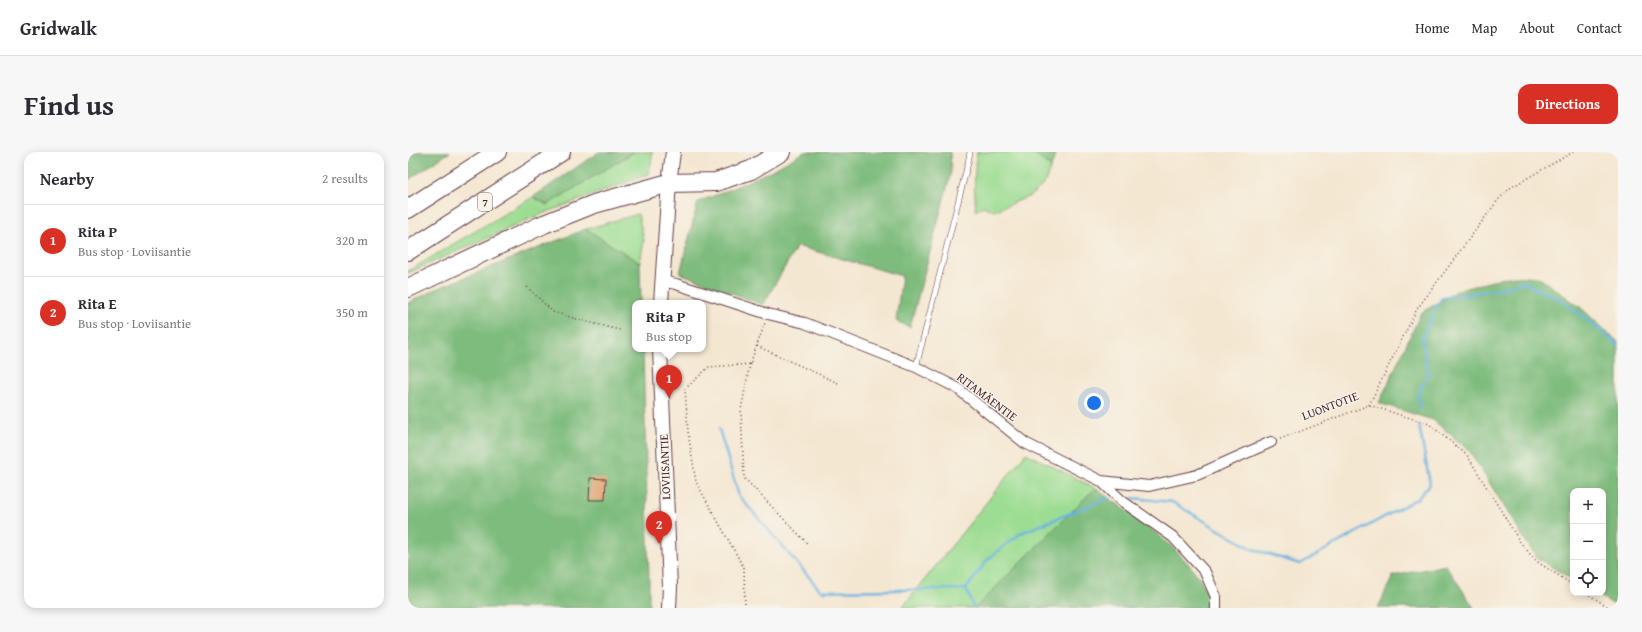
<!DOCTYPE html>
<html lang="en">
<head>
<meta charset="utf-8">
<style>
	:root { --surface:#fff; --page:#f7f7f7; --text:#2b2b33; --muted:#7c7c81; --line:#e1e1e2; --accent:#d93025 }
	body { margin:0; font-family:"Gentium Book Plus",serif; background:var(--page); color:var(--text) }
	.controls { position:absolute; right:12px; bottom:12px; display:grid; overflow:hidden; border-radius:8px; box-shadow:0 2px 10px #0003 }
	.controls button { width:36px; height:36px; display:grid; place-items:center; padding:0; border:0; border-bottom:1px solid var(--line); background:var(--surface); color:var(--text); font:20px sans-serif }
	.you { position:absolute; left:686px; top:251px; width:14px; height:14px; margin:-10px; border:3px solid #fff; border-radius:50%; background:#1a73e8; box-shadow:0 0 0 6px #1a73e833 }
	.badge { display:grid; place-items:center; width:26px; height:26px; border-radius:50%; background:var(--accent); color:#fff; font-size:13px; font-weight:700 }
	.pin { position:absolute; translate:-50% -33px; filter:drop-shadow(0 1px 2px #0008) }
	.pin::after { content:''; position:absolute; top:21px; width:14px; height:12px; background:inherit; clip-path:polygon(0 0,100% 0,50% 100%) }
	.popup { position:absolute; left:224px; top:148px; width:74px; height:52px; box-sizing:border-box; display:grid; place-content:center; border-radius:8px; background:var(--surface); filter:drop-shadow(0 1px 3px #0005); font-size:13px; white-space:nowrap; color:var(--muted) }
	.popup b { font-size:15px; color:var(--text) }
	.popup::after { content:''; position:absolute; left:50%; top:100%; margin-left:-8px; border:8px solid transparent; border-top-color:var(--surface) }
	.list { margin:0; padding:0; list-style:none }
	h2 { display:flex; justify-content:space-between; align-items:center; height:52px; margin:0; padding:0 16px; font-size:17px }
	h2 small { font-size:13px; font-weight:400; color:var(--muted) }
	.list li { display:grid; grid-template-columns:26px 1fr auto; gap:12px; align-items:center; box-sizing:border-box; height:72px; padding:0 16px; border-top:1px solid var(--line) }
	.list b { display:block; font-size:15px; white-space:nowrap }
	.list p { margin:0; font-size:13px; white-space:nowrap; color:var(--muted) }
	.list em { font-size:13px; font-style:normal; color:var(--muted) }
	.icon { flex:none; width:22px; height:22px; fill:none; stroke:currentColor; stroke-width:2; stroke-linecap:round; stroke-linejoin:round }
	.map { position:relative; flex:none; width:1210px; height:456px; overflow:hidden; border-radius:12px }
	header { display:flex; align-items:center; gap:24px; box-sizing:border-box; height:56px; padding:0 20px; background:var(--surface); border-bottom:1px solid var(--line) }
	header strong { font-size:19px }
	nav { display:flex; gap:22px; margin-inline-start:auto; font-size:14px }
	.intro { display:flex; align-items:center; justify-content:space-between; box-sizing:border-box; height:96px; padding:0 24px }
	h1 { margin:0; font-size:28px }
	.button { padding:10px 18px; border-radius:12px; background:var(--accent); color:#fff; font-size:14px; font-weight:700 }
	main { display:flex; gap:24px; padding:0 24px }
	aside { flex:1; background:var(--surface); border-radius:12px; box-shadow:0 2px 10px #0003 }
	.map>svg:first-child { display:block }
	.green { fill:#9ddd93; stroke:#747e5f }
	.forest { fill:#7ebc7d; stroke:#646e54 }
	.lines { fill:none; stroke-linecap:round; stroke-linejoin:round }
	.stream { stroke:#6ab2e1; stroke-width:2.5 }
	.building { fill:#e3a574 }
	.service-casing { stroke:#643d44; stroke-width:6 }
	.minor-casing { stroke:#643d44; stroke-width:12 }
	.secondary-casing { stroke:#643d44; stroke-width:16 }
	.motorway-casing { stroke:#643d44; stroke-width:20 }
	.path { stroke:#643d44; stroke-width:1.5; stroke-dasharray:1 3; stroke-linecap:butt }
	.service { stroke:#fff; stroke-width:5 }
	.minor { stroke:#fff; stroke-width:10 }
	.secondary { stroke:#fff; stroke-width:14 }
	.motorway { stroke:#fff; stroke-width:18 }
	.labels { text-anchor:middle; stroke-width:3; stroke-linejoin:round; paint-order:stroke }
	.shield { fill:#f7f3e8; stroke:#7e5f64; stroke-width:1 }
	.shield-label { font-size:11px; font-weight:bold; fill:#4a1f2b }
	.street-label { font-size:12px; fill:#4a1f2b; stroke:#f7f3e8 }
</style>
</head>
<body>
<header>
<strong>Gridwalk</strong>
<nav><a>Home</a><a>Map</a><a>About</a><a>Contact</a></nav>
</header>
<div class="intro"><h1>Find us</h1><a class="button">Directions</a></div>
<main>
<aside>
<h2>Nearby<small>2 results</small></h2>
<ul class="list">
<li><span class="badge">1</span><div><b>Rita P</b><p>Bus stop · Loviisantie</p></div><em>320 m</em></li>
<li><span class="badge">2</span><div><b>Rita E</b><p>Bus stop · Loviisantie</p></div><em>350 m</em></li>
</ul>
</aside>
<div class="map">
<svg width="1210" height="456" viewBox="0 0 1210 456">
	<rect width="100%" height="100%" fill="#f7f3e8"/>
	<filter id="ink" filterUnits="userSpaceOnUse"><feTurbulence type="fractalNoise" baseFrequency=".025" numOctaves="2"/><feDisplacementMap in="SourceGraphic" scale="8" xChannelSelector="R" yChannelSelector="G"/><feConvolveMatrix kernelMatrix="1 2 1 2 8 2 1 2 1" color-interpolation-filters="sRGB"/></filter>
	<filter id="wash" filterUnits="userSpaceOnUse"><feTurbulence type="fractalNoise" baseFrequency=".012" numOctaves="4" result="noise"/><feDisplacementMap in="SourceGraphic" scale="16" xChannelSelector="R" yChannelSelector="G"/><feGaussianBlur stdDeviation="0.9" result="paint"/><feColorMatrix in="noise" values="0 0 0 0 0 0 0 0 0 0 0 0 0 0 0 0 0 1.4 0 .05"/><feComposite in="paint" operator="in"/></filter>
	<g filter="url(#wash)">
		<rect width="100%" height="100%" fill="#f4e7d1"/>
		<path class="green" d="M 226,0 L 245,0 L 241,22 L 131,63 L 0,121 L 0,119 L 125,45 L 139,52 Z
			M 569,0 L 623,0 L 643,15 L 636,32 L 622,44 L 586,59 L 575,54 L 568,59 C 566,39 566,20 569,0 Z
			M 230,62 L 236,88 L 232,111 L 178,77 Z
			M 618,301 L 687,336 L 567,456 L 494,456 Z"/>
		<path class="forest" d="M 0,0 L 42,0 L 0,28 Z
			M 191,0 L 226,0 L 139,53 L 125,45 Z
			M 396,0 L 542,0 L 543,20 L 502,175 L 488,169 L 494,124 L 389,94 L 355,153 L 272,121 L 290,50 C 327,36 362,21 396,0 Z
			M 623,0 L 649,0 L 643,15 Z
			M 178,77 L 232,111 L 233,151 L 227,151 L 227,197 L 235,197 L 241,428 L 241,456 L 0,456 L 0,151 L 28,137 Z
			M 1099,125 L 1130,125 L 1172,155 L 1210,190 L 1210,455 L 1187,441 L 1195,441 L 1195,339 L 1165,339 L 1165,428 L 1129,406 L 1117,388 L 1061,298 L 1025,268 L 971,251 L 1013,161 L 1051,138 Z
			M 687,336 C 720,361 801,411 802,456 L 567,456 Z
			M 1038,413 L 1066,456 L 970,456 L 985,424 Z"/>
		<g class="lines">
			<path class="stream" d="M 1012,257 L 1010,242 L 1020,221 L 1014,187 L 1028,155 L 1034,146 L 1088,138 L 1115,130 L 1155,149 L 1210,193
				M 311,277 L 331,344 L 413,439 L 558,437
				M 725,346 L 764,350 L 844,397 L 892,412 L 1010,346 L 1022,332 L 1011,273
				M 566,456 L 558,437 L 579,408 L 613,381 L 700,346"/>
		</g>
		<g id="blocks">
			<path class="building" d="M 182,326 L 198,327 L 197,348 L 181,348 Z"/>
		</g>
	</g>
	<g filter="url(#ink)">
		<use href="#blocks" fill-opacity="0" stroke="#643d44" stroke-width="1"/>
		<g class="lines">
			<defs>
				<path id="service" d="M 508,215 L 560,11 L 562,0"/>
				<path id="minor" d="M 254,129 L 268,132 L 360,162 L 397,171 L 508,215 L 549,236 L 617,291 L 693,329 L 714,349 L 765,385 L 797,420 L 808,445 L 808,456
					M 693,329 L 741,334 L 789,323 L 863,290"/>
				<path id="secondary" d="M 253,151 L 261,31 L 265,0
					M 252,197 L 262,435 L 261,456"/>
				<path id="motorway" d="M 0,57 L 89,0
					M 0,99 L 153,0
					M 0,136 L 136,72 L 186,52 L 261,31 L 308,30 L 343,18 L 373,0"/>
			</defs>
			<use href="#service" class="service-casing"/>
			<use href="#minor" class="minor-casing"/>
			<use href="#secondary" class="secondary-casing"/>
			<use href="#motorway" class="motorway-casing"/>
			<path class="path" d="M 119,135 L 145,160 L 172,168 L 212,178
				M 349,194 L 430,231
				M 342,212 L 333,258 L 336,326 L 400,392
				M 961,253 L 1009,157 L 1090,48 L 1102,36 L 1165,0
				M 872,287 L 961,253 L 1021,272 L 1059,303 L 1112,390 L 1128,409 L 1165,433
				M 1178,441 L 1202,456
				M 337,456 L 336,416 L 288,330 L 280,280 L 277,237 L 301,215 L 342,212 L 357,171"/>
			<use href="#service" class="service"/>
			<use href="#minor" class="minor"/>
			<use href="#secondary" class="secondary"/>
			<use href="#motorway" class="motorway"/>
		</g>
	</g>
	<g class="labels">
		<rect class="shield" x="70" y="41" width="14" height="18" rx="3"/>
		<g class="shield-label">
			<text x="77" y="54">7</text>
		</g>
		<g class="street-label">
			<text transform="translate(579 245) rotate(37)" y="4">RITAMÄENTIE</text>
			<text transform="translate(922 254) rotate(-21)" y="4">LUONTOTIE</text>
			<text transform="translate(257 315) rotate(-92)" y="4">LOVIISANTIE</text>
		</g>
	</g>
</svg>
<div class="controls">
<button>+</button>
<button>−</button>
<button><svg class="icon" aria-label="locate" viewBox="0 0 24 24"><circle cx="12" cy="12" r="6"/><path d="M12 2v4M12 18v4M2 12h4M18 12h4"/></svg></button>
</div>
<div class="you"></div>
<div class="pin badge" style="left:261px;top:246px">1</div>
<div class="popup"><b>Rita P</b>Bus stop</div>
<div class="pin badge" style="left:251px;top:392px">2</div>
</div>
</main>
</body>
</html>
